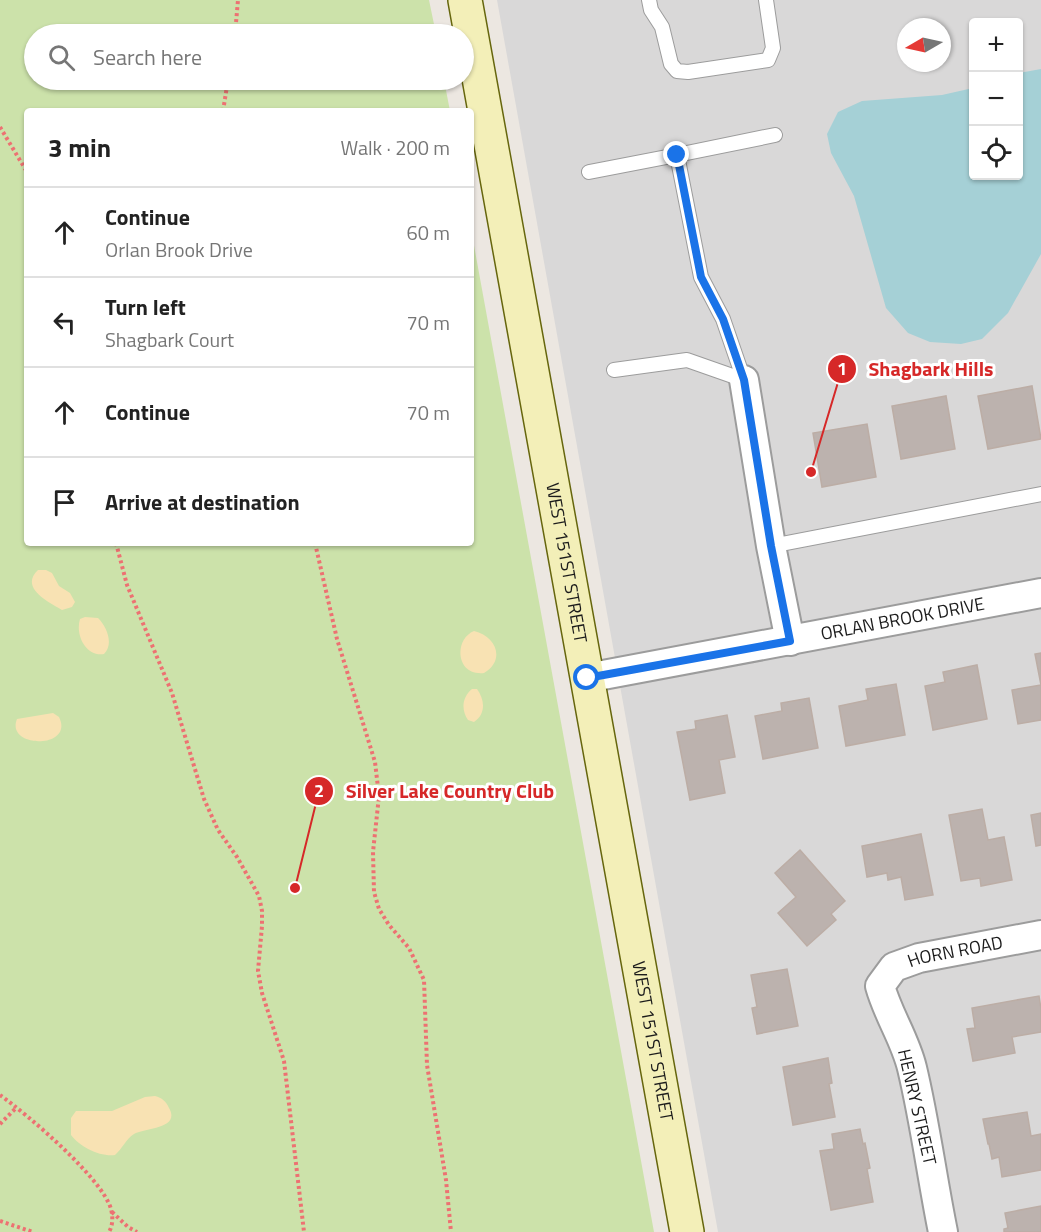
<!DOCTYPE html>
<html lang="en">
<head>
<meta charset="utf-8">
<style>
	:root { --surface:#fff; --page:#f2f2f2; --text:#222; --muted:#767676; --line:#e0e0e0 }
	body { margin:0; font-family:"Titillium Web",sans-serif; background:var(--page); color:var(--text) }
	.controls { position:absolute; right:18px; top:18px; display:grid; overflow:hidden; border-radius:6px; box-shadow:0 2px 4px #0004 }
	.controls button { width:54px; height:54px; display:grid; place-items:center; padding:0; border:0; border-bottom:2px solid var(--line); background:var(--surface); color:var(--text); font:30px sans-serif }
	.compass { position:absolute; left:897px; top:18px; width:54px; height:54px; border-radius:50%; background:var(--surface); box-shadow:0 2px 4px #0004; rotate:261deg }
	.stop { position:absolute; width:18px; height:18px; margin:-14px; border:4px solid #1a73e8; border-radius:50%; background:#fff }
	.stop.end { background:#1a73e8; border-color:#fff; box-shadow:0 2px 6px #0008 }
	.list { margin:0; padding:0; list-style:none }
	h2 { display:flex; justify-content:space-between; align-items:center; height:78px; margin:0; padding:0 24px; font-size:26px }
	h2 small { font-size:20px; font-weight:400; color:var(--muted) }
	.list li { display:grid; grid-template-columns:39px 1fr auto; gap:18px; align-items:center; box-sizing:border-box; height:90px; padding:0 24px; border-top:2px solid var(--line) }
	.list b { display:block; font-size:22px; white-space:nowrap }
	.list p { margin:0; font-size:20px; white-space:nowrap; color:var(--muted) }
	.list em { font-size:20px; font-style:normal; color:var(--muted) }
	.icon { flex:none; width:33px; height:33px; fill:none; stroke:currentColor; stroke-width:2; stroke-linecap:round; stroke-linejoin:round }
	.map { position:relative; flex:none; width:1041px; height:1232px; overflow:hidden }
	.search { position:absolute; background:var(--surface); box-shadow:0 2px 4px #0004; left:24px; top:24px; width:450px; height:66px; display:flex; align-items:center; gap:15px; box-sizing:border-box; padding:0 21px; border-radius:33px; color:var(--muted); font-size:22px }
	.panel { position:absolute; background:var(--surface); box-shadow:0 2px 4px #0004; left:24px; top:108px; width:450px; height:438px; border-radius:6px }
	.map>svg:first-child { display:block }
	.residential { fill:#d9d8d8; fill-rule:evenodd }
	.grass { fill:#cce2aa }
	.sand { fill:#f8e2b3 }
	.water { fill:#a5d0d6 }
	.building { fill:#bcb2ae; stroke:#bcada5; stroke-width:1.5 }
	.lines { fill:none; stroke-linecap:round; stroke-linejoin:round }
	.lane-casing { stroke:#9c9c9c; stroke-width:16 }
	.street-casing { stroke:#9c9c9c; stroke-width:32 }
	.secondary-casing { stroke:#66660d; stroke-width:36 }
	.path { stroke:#ed7172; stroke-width:4; stroke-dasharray:3 3; stroke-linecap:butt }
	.lane { stroke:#fff; stroke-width:14 }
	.street { stroke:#fff; stroke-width:28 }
	.secondary { stroke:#f3efb8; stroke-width:33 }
	.route { stroke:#1a73e8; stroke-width:8 }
	.labels { text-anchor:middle; stroke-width:6; stroke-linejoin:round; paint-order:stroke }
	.street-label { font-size:18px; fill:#1b1b1b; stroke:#fff }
	.leader { fill:none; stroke:#d62828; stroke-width:2 }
	.callout-dot { fill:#d62828; stroke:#fff; stroke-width:2 }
	.mark-label { font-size:18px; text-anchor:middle; font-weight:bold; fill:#fff }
	.callout-label { font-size:20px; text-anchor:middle; font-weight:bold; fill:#d62828; stroke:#fff; stroke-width:6; stroke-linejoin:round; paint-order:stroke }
</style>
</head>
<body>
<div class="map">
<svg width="1041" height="1232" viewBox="0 0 1041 1232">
	<rect width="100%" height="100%" fill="#ece7e1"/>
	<path class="residential" d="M 497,0 L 1041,0 L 1041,1232 L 718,1232 ZM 974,22 L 1018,22 L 1018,176 L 974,176 ZM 906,27 L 942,27 L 942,63 L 906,63 Z"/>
	<path class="grass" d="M 0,0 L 429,0 L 436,34 L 34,34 L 34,80 L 444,80 L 450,111 L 27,111 L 27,543 L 471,543 L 471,229 L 654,1232 L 0,1232 Z"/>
	<path class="sand" d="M 38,570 L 46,570 L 52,573 L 59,586 L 70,593 L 75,602 L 72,607 L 62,610 C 49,602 19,588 38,570 Z
		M 85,617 L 98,618 C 107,627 114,644 104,654 C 86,657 75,635 80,619 Z
		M 474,631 C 496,636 506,660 484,673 C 455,676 454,639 474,631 Z
		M 472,689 L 477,689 C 485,700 486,714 474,722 L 468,720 C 461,710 462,697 472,689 Z
		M 53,713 L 59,717 C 75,749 5,749 17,719 Z
		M 155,1096 C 162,1098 166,1101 169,1108 C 181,1129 145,1128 134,1134 C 126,1139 122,1149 115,1155 C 100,1157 80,1147 71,1135 L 71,1118 L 76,1111 L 112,1111 L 145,1097 Z"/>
	<path class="water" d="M 1041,69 L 1041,254 L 1008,313 L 982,339 L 961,344 L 930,342 L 908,333 L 886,308 L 854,196 L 831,153 L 827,134 L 838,112 L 862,101 L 942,95 L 973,88 L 974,176 L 1018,176 L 1019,73 Z"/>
	<path class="building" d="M 1032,386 L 1041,439 L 988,449 L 978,396 Z
		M 946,396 L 955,449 L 901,459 L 892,406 Z
		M 867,424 L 876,477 L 822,487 L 813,433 Z
		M 1041,653 L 1041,720 L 1018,724 L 1012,690 L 1041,685 L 1035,654 Z
		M 977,665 L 987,719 L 933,730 L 925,686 L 945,682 L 943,672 Z
		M 896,684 L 905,735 L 846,746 L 839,706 L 868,700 L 866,689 Z
		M 809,698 L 818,748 L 763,759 L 755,716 L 782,711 L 781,703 Z
		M 727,715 L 735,757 L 719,760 L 725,793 L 690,800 L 677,732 L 696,729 L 695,721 Z
		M 982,809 L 988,840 L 1004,837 L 1012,880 L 981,886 L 980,878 L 961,881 L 949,815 Z
		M 1041,813 L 1041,845 L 1036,846 L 1031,815 Z
		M 921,834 L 933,895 L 905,900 L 901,877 L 888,880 L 887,873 L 867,877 L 862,846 Z
		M 800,850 L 845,901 L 831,914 L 836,920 L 807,946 L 778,913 L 796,897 L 775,873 Z
		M 787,969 L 798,1026 L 757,1034 L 752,1008 L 757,1007 L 751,975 Z
		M 1039,996 L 1041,1009 L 1041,1032 L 1012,1037 L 1015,1053 L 973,1061 L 967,1029 L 975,1028 L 972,1008 Z
		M 828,1058 L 832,1083 L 829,1084 L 835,1117 L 793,1125 L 783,1067 Z
		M 1027,1112 L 1031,1136 L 1041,1134 L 1041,1170 L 1002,1177 L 999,1157 L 992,1159 L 989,1144 L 988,1144 L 983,1119 Z
		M 860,1129 L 863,1144 L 865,1143 L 870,1168 L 867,1169 L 873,1202 L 831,1210 L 820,1151 L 834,1149 L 832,1134 Z
		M 1041,1206 L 1041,1232 L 1004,1232 L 1004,1229 L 1008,1228 L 1005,1213 Z"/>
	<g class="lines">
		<defs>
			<path id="lane" d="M 649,0 L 651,10 L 662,27 L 671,64 L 677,71 L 688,72 L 768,60 L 773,48 L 766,0
				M 589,172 L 677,155
				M 614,370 L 687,360 L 744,380
				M 744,380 L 723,319 L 701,277 L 677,155 L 775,135
				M 771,546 L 1041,494"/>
			<g id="street">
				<path d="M 744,380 L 771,546 L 790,641"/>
				<path id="s1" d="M 587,678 L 1041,593"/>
				<path id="s2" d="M 943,1232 C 932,1178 925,1122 912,1068 C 905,1039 888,1015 880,986 L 894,967 L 919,958 L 1041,935"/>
			</g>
			<g id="secondary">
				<path id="s3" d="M 465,0 L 687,1232"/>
			</g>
		</defs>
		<use href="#lane" class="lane-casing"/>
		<use href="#street" class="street-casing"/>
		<use href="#secondary" class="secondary-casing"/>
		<path class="path" d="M 235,34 L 238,0
			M 223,111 L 228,80
			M 0,127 L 27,172
			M 116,543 L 127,585 L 172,693 L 204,799 L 218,830 L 237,857 L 259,896 L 262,911 L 262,926 L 258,971 L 262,993 L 284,1061 L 304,1232
			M 315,543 L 337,639 L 375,762 L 379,796 L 373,852 L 374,892 L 379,909 L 389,925 L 409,948 L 424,980 L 427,1065 L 446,1180 L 451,1232
			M 0,1095 C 28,1115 102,1178 111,1209 C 113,1217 113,1225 109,1232
			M 0,1124 L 17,1107
			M 112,1212 L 128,1227 L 137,1232
			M 0,1221 L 33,1232"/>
		<use href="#lane" class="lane"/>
		<use href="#street" class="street"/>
		<use href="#secondary" class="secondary"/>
	</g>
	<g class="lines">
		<path class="route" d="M 587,678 L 790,641 L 771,546 L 744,380 L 723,319 L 701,277 L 677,155"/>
	</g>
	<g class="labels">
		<g class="street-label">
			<text dy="6" stroke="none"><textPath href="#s3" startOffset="572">WEST 151ST STREET</textPath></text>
			<text dy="6" stroke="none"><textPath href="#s1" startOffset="321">ORLAN BROOK DRIVE</textPath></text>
			<text dy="6" stroke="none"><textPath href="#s2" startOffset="342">HORN ROAD</textPath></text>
			<text dy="6" stroke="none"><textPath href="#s3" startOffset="1058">WEST 151ST STREET</textPath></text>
			<text transform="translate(917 1107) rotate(77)" y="6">HENRY STREET</text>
		</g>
	</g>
	<path class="leader" d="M811 472L842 369M295 888L319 791"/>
	<g class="callout-dot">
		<circle cx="811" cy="472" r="6"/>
		<circle cx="295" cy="888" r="6"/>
		<circle cx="842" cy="369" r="15"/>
		<circle cx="319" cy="791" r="15"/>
	</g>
	<g class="mark-label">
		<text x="842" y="375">1</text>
		<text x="319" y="797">2</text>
	</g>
	<g class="callout-label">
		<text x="931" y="376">Shagbark Hills</text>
		<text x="450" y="798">Silver Lake Country Club</text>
	</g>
</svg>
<div class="controls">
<button>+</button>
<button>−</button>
<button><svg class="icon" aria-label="locate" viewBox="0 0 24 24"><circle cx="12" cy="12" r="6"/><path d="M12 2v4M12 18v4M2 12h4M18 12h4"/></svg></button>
</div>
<svg class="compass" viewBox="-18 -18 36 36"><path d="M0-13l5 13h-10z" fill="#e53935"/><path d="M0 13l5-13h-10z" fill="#767676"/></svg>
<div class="stop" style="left:587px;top:678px"></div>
<div class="stop end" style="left:677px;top:155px"></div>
<div class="search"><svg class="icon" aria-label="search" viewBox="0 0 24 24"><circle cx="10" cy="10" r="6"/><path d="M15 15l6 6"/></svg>Search here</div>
<section class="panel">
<h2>3 min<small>Walk · 200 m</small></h2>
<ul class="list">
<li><svg class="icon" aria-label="ahead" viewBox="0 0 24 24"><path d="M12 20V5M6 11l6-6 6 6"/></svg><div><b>Continue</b><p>Orlan Brook Drive</p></div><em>60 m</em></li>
<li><svg class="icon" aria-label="left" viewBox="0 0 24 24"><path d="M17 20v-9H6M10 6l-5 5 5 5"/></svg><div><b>Turn left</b><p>Shagbark Court</p></div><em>70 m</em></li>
<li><svg class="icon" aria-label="ahead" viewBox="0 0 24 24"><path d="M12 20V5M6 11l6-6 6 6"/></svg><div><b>Continue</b></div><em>70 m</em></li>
<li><svg class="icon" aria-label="arrive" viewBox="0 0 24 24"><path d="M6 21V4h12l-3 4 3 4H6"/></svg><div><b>Arrive at destination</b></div></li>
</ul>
</section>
</div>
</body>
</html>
